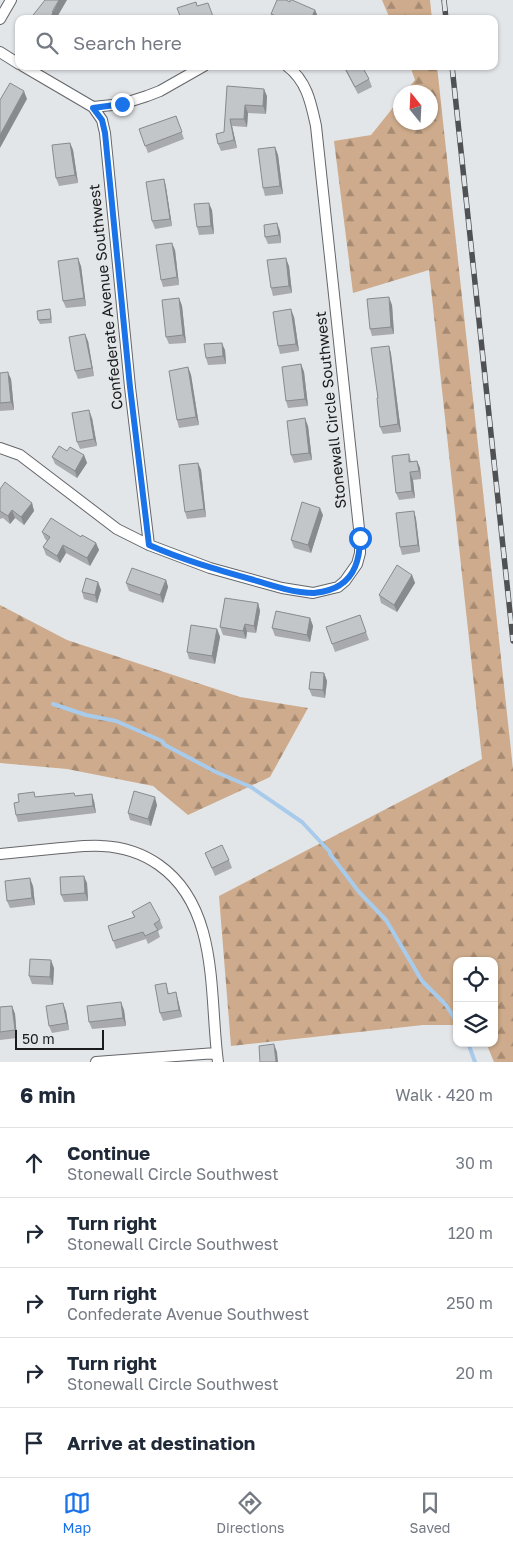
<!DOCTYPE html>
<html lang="en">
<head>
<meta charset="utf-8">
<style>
	:root { --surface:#fff; --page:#f2f2f3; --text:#1f2937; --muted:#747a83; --line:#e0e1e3; --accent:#1a73e8 }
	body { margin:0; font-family:"Golos Text",sans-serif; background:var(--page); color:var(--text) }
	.controls { position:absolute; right:15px; bottom:15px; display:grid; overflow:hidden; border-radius:10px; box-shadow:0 1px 4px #0004 }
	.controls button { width:45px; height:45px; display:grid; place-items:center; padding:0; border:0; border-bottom:1px solid var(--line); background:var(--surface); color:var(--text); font:25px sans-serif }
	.compass { position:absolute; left:393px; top:85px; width:45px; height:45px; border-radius:50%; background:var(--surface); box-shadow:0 1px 4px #0004; rotate:342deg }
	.scale { position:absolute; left:15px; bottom:12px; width:89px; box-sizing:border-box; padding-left:5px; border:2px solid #1a1b1c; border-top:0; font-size:14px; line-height:18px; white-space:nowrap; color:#1a1b1c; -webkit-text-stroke:4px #e3e6e9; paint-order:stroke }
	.stop { position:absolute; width:15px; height:15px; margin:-11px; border:4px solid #1a73e8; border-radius:50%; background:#fff }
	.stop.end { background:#1a73e8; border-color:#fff; box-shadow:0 1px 5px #0008 }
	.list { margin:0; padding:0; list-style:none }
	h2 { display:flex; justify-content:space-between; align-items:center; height:65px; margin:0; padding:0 20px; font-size:21px }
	h2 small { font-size:16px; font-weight:400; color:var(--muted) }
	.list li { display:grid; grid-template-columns:32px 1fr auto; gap:15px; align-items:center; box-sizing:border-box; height:70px; padding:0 20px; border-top:1px solid var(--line) }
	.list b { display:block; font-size:19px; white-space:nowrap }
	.list p { margin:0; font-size:16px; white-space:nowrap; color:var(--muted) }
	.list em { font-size:16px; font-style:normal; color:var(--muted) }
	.icon { flex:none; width:28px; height:28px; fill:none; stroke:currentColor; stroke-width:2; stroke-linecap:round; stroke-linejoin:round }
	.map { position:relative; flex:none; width:513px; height:1062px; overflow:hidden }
	.search { position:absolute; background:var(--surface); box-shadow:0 1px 4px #0004; left:15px; right:15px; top:15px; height:55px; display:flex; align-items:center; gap:12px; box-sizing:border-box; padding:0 18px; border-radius:10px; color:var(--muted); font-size:19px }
	.sheet { height:415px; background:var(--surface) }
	nav { display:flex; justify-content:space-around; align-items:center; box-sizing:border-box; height:70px; border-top:1px solid var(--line); background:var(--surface); font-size:14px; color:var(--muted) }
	nav a { display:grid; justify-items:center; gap:2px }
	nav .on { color:var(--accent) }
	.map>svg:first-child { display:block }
	.forest { fill:url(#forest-firs) }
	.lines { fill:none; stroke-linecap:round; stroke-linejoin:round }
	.stream { stroke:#a8cbeb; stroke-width:4 }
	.minor-casing { stroke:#646669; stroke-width:12 }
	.minor { stroke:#fff; stroke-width:10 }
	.rail-casing { stroke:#505153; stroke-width:5.5 }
	.rail { stroke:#e3e6e9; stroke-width:4; stroke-dasharray:11; stroke-linecap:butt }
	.wall { fill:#a8aaad }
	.shaded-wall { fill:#888b8d }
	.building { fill:#c3c6c9; stroke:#888b8d }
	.route { stroke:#1a73e8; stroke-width:6 }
	.labels { text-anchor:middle; stroke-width:5; stroke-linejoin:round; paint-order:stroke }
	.street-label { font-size:15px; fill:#1a1b1c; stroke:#e3e6e9 }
</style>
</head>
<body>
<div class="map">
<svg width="513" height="1062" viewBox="0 0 513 1062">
	<defs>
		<pattern id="forest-firs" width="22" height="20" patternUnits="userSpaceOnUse" patternTransform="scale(1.25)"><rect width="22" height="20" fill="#cdab8c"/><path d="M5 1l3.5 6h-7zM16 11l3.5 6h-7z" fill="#a68a72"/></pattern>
	</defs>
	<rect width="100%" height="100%" fill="#e3e6e9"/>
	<path class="forest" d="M 382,0 L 430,0 L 432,19 L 390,19 Z
		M 410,66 L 437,66 L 513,769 L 513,1062 L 494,1062 L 486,1043 L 494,1043 L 494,961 L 457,961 L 457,1025 L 423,1025 L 231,1046 L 219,896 L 482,759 L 429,270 L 353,293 L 334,141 L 371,135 L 400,99 L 400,122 L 430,122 L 430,92 L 405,92 L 415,80 Z
		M 0,605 L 67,640 L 240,697 L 308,708 L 270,777 L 188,815 L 153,786 L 67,769 L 0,763 Z"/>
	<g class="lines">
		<path class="stream" d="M 53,704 L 86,715 L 116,721 L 162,741 L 165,745 L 216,772 L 251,787 L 302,822 L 330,852 L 330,854 L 359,892 L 386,920 L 422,981 L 446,1005 L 457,1022
			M 468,1043 L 475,1062"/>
		<defs>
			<path id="minor" d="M 0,19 L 11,0
				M 0,52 L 19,64
				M 23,66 L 93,107 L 122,104 L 147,96 L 160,91 L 204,66
				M 93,107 L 102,120 L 105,133 L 130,387 L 149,545
				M 0,448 L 20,455 L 117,529 L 149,545 L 210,568 L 282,588 L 313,593 L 338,587 L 345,581 L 357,564 L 360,553 L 360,538 L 316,126 C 311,103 307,81 287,66
				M 0,854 C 20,852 40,850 61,848 C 74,847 89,845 102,846 C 123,847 142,853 159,865 C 220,908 209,996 218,1062
				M 96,1062 L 216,1053"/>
		</defs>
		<use href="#minor" class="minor-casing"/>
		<use href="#minor" class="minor"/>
		<defs>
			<path id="rail" d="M 444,0 L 446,19
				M 452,66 L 513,641"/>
		</defs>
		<use href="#rail" class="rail-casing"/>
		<use href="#rail" class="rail"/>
	</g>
	<path class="wall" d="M 315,10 L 318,17 L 317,19 L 273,19 L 271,14 Z
		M 343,66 L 367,66 L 363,68 L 369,79 L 372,87 L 358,94 Z
		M 227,86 L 267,96 L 266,114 L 248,113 L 247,127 L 232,126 L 237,148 L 221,151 L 218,144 L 224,132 Z
		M 176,116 L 184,139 L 148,153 L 139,129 Z
		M 70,143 L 73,150 L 78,183 L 59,186 L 56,178 Z
		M 275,147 L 278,155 L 283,194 L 265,196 L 263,188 Z
		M 164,179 L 166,187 L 172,226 L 155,229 L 152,221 Z
		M 212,210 L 214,234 L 199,235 L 197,227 Z
		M 280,231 L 281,243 L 268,244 L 265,237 Z
		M 175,250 L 179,285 L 163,287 L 161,280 Z
		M 81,266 L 86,306 L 66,308 L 63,301 Z
		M 289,266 L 292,293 L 273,296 L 271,288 Z
		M 179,298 L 182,306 L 186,343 L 169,344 L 166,337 Z
		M 392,305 L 394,334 L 372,336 L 370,329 Z
		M 51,313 L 52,323 L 40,324 L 38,320 Z
		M 294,317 L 299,351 L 280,354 L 278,346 Z
		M 88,341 L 94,376 L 78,379 L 75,371 Z
		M 389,346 L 391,354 L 401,432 L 383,434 L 380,427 L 378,398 Z
		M 225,350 L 226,364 L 208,365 L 206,358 Z
		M 301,364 L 304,372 L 308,406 L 288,408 L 286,401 Z
		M 188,367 L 191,375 L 199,425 L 179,428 L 177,420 Z
		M 0,373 L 11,379 L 14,410 L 0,411 Z
		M 92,418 L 97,446 L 80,449 L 77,442 Z
		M 308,426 L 312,460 L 294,463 L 291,455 Z
		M 67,451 L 84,455 L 87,463 L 77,478 L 55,464 L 52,457 Z
		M 409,454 L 411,461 L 417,461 L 420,468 L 421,479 L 413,480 L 415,498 L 399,500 L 396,493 Z
		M 198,463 L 201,470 L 206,517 L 187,519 L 185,512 Z
		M 0,489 L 32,503 L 34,511 L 24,525 L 15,518 L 10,524 L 3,518 L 0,519 Z
		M 414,511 L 416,519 L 420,552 L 402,555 L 400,547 Z
		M 323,515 L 311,553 L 294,548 L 291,540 Z
		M 42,532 L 81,537 L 96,543 L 99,550 L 90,566 L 66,553 L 60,563 L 46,555 L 43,547 L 47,541 L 45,539 Z
		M 412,575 L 415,583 L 397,612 L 381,603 L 379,595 Z
		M 166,580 L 168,587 L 163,603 L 129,591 L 126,583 Z
		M 98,582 L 101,590 L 97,603 L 84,599 L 82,592 Z
		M 258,603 L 260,611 L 256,633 L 247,632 L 246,639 L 223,635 L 220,627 Z
		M 360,615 L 369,640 L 335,652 L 326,627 Z
		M 310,618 L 313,626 L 310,642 L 275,636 L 272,628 Z
		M 217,629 L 220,637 L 215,664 L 189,659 L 187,652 Z
		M 324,673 L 327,681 L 325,698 L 312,696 L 309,689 Z
		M 75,796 L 94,801 L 96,813 L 18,822 L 16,815 L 19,802 L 36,797 Z
		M 157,805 L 151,826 L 130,820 L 128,813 Z
		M 205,853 L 229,860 L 232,868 L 215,876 Z
		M 87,883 L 88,901 L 64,902 L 61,895 Z
		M 33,886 L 35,905 L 10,908 L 7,901 Z
		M 132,912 L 160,920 L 163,928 L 158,931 L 160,937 L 148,944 L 146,939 L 116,949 L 108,926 L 134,917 Z
		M 54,968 L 53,985 L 32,984 L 29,976 Z
		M 166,983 L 169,994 L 178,1000 L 182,1017 L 163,1021 L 160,1013 Z
		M 12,1006 L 15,1014 L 17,1038 L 0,1040 L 0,1007 Z
		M 124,1010 L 126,1026 L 92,1029 L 89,1022 Z
		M 66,1011 L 69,1030 L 52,1033 L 49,1026 Z"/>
	<path class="shaded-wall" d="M 59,0 L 67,0 L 56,19 L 49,19 Z
		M 315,10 L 318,17 L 317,19 L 311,19 Z
		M 264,89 L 267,96 L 266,114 L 263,106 Z
		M 24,91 L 27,99 L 0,148 L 0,135 Z
		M 245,105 L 248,113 L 247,127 L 244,119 Z
		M 230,119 L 232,126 L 237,148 L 234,140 Z
		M 70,143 L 73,150 L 78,183 L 75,175 Z
		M 275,147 L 278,155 L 283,194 L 280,186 Z
		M 164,179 L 166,187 L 172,226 L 170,219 Z
		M 209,203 L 212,210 L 214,234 L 211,226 Z
		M 277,223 L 280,231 L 281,243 L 279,235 Z
		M 172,243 L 175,250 L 179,285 L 177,277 Z
		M 78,258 L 81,266 L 86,306 L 84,298 Z
		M 286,258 L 289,266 L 292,293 L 289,286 Z
		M 389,297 L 392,305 L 394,334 L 391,327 Z
		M 179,298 L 182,306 L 186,343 L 183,335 Z
		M 291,309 L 294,317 L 299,351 L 296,344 Z
		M 85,334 L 88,341 L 94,376 L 92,368 Z
		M 222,343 L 225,350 L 226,364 L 223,356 Z
		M 389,346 L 391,354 L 401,432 L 398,424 Z
		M 301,364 L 304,372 L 308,406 L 305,399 Z
		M 188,367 L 191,375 L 199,425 L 196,417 Z
		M 8,372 L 11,379 L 14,410 L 11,402 Z
		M 89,410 L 92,418 L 97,446 L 94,439 Z
		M 305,418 L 308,426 L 312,460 L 309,453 Z
		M 84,455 L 87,463 L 77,478 L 75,471 Z
		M 417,461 L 420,468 L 421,479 L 419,471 Z
		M 198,463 L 201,470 L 206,517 L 204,509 Z
		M 410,472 L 413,480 L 415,498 L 412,491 Z
		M 32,503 L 34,511 L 24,525 L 21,517 Z
		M 320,508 L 323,515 L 311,553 L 308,545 Z
		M 12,510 L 15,518 L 10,524 L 8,516 Z
		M 414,511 L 416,519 L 420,552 L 418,545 Z
		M 96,543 L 99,550 L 90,566 L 87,558 Z
		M 63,545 L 66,553 L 60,563 L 57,556 Z
		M 412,575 L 415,583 L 397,612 L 394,605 Z
		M 166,580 L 168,587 L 163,603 L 160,595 Z
		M 98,582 L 101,590 L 97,603 L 95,595 Z
		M 258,603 L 260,611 L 256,633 L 254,626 Z
		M 310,618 L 313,626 L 310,642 L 307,635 Z
		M 245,624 L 247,632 L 246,639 L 243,631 Z
		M 217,629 L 220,637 L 215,664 L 212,656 Z
		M 324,673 L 327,681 L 325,698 L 323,690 Z
		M 92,794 L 94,801 L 96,813 L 93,806 Z
		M 155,797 L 157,805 L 151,826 L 148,819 Z
		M 84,876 L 87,883 L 88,901 L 85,893 Z
		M 30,878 L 33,886 L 35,905 L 32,898 Z
		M 51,960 L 54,968 L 53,985 L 50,977 Z
		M 176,992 L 178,1000 L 182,1017 L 179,1010 Z
		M 121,1002 L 124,1010 L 126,1026 L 123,1018 Z
		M 63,1003 L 66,1011 L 69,1030 L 67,1023 Z
		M 12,1006 L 15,1014 L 17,1038 L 15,1030 Z
		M 274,1044 L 277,1052 L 278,1062 L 276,1062 Z"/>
	<path class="building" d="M 45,0 L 59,0 L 52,12 L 53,13 L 49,19 L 30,19 Z
		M 277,0 L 286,0 L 290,2 L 290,0 L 292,0 L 315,10 L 311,19 L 283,19 L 271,14 Z
		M 196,2 L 197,6 L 208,3 L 214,19 L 172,19 L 180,16 L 177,8 Z
		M 344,66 L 362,66 L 369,79 L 355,87 Z
		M 10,83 L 24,91 L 0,135 L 0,100 Z
		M 227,86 L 264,89 L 263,106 L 245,105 L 244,119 L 230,119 L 234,140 L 218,144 L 216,134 L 224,132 Z
		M 176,116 L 182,132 L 145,146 L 139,129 Z
		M 70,143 L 75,175 L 56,178 L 52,145 Z
		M 275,147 L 280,186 L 263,188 L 258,149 Z
		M 164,179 L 170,219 L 152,221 L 146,182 Z
		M 209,203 L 211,226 L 197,227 L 194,204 Z
		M 277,223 L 279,235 L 265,237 L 264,225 Z
		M 172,243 L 177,277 L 161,280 L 156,245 Z
		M 78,258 L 84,298 L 63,301 L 58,261 Z
		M 286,258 L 289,286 L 271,288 L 267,260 Z
		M 389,297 L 391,327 L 370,329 L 367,299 Z
		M 179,298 L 183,335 L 166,337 L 162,300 Z
		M 50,309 L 51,319 L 38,320 L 37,311 Z
		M 291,309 L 296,344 L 278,346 L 273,312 Z
		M 85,334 L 92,368 L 75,371 L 69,337 Z
		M 222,343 L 223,356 L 206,358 L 204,344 Z
		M 389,346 L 398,424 L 380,427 L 377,398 L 378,398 L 371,348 Z
		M 301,364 L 305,399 L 286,401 L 282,367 Z
		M 188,367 L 196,417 L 177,420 L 169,371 Z
		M 8,372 L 11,402 L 0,403 L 0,373 Z
		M 89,410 L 94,439 L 77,442 L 72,413 Z
		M 305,418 L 309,453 L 291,455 L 287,421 Z
		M 59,446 L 67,451 L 70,447 L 84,455 L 75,471 L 52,457 Z
		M 409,454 L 409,462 L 417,461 L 419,471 L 410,472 L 412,491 L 396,493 L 392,456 Z
		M 198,463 L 204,509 L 185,512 L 179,465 Z
		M 5,482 L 32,503 L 21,517 L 12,510 L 8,516 L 0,511 L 0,489 Z
		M 302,502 L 320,508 L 308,545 L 291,540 Z
		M 414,511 L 418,545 L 400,547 L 396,513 Z
		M 51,518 L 81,537 L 82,535 L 96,543 L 87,558 L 63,545 L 57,556 L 43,547 L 50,537 L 42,532 Z
		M 397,565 L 412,575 L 394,605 L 379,595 Z
		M 132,568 L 166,580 L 160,595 L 126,583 Z
		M 86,578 L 98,582 L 95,595 L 82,592 Z
		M 225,598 L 258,603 L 254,626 L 245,624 L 243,631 L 220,627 Z
		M 276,611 L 310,618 L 307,635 L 272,628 Z
		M 360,615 L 366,632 L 332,644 L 326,627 Z
		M 191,625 L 217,629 L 212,656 L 187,652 Z
		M 311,672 L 324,673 L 323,690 L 309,689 Z
		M 134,791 L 155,797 L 148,819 L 128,813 Z
		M 34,792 L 35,797 L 74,793 L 75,796 L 92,794 L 93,806 L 16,815 L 14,803 L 19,802 L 18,794 Z
		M 222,845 L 229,860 L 212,868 L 205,853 Z
		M 84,876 L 85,893 L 61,895 L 60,877 Z
		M 30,878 L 32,898 L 7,901 L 5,881 Z
		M 150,902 L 160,920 L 154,924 L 158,930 L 145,936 L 143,932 L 113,941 L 108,926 L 135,917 L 132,912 Z
		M 30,959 L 51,960 L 50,977 L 29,976 Z
		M 166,983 L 168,994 L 176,992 L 179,1010 L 160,1013 L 155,985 Z
		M 121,1002 L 123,1018 L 89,1022 L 87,1006 Z
		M 63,1003 L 67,1023 L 49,1026 L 46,1006 Z
		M 12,1006 L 15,1030 L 0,1032 L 0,1007 Z
		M 274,1044 L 276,1062 L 260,1062 L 259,1046 Z"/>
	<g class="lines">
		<path class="route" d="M 122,104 L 93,108 L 102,120 L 105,133 L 130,387 L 149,545 C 183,560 218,570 254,580 C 273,586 294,593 314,593 C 322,592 333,590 340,585 C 356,575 360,556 360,538"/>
	</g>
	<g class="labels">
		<g class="street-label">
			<text transform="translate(106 297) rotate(-96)" y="5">Confederate Avenue Southwest</text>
			<text transform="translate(331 410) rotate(-96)" y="5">Stonewall Circle Southwest</text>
		</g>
	</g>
</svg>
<div class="controls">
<button><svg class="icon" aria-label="locate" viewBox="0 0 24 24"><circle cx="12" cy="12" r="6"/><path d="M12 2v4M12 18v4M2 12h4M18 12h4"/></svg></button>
<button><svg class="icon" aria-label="layers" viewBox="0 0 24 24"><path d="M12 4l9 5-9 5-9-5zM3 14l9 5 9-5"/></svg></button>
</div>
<svg class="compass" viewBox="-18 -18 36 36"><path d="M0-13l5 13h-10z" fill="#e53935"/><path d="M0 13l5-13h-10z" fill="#747a83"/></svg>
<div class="scale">50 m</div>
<div class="stop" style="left:360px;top:538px"></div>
<div class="stop end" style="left:122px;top:104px"></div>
<div class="search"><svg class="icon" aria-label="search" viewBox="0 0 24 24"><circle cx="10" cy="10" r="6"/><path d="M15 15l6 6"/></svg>Search here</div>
</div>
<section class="sheet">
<h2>6 min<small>Walk · 420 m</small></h2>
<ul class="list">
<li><svg class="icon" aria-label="ahead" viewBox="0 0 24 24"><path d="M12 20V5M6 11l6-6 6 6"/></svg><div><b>Continue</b><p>Stonewall Circle Southwest</p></div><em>30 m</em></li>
<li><svg class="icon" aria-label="right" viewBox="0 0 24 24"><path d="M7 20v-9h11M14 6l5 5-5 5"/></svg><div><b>Turn right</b><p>Stonewall Circle Southwest</p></div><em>120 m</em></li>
<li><svg class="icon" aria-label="right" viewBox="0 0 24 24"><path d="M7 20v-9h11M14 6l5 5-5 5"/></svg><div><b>Turn right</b><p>Confederate Avenue Southwest</p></div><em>250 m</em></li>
<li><svg class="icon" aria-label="right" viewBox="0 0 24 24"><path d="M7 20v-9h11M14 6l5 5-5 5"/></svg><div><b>Turn right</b><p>Stonewall Circle Southwest</p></div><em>20 m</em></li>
<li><svg class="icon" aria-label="arrive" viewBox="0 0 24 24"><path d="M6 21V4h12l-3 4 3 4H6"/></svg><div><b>Arrive at destination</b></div></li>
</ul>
</section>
<nav>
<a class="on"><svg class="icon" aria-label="map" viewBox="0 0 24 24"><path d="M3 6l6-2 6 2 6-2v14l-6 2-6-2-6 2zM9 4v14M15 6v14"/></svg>Map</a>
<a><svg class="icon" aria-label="directions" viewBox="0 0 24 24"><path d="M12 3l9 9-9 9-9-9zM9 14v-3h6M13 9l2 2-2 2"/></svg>Directions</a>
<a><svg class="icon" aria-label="saved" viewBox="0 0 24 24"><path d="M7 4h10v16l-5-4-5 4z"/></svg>Saved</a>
</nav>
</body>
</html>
